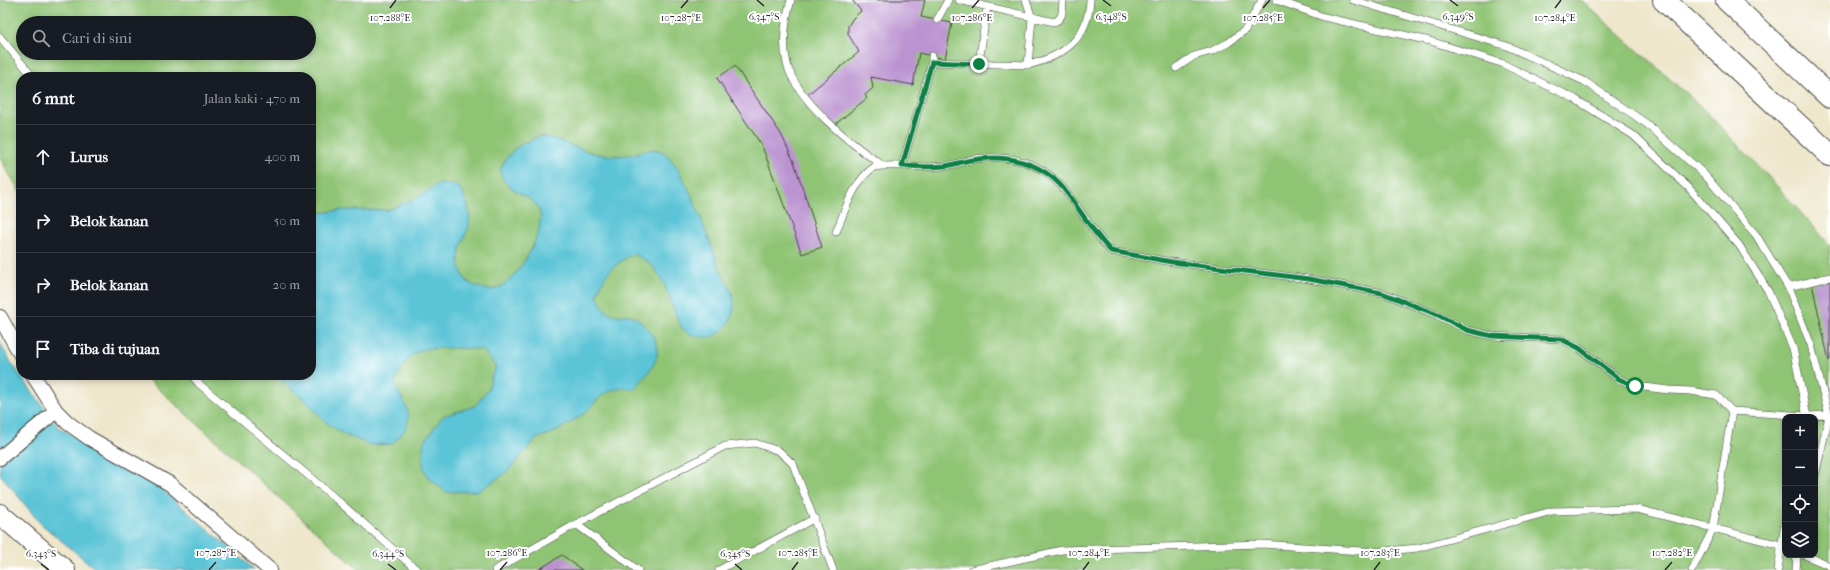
<!DOCTYPE html>
<html lang="id">
<head>
<meta charset="utf-8">
<style>
	:root { --surface:#171b24; --page:#20242c; --text:#f1f3f6; --muted:#9ea1a6; --line:#363941 }
	body { margin:0; font-family:"IM FELL French Canon",serif; background:var(--page); color:var(--text) }
	.controls { position:absolute; right:12px; bottom:12px; display:grid; overflow:hidden; border-radius:8px; box-shadow:0 2px 6px #0003 }
	.controls button { width:36px; height:36px; display:grid; place-items:center; padding:0; border:0; border-bottom:1px solid var(--line); background:var(--surface); color:var(--text); font:20px sans-serif }
	.stop { position:absolute; width:12px; height:12px; margin:-9px; border:3px solid #0b8043; border-radius:50%; background:#fff }
	.stop.end { background:#0b8043; border-color:#fff; box-shadow:0 1px 4px #0008 }
	.list { margin:0; padding:0; list-style:none }
	h2 { display:flex; justify-content:space-between; align-items:center; height:52px; margin:0; padding:0 16px; font-size:17px }
	h2 small { font-size:13px; font-weight:400; color:var(--muted) }
	.list li { display:grid; grid-template-columns:26px 1fr auto; gap:12px; align-items:center; box-sizing:border-box; height:64px; padding:0 16px; border-top:1px solid var(--line) }
	.list b { display:block; font-size:15px; white-space:nowrap }
	.list em { font-size:13px; font-style:normal; color:var(--muted) }
	.icon { flex:none; width:22px; height:22px; fill:none; stroke:currentColor; stroke-width:2; stroke-linecap:round; stroke-linejoin:round }
	.map { position:relative; flex:none; width:1830px; height:570px; overflow:hidden }
	.search { position:absolute; background:var(--surface); box-shadow:0 2px 6px #0003; left:16px; top:16px; width:300px; height:44px; display:flex; align-items:center; gap:10px; box-sizing:border-box; padding:0 14px; border-radius:22px; color:var(--muted); font-size:15px }
	.panel { position:absolute; background:var(--surface); box-shadow:0 2px 6px #0003; left:16px; top:72px; width:300px; height:308px; border-radius:16px }
	.map>svg:first-child { display:block }
	.green { fill:#90c475; stroke:#5e7850; fill-rule:evenodd }
	.water { fill:#5bc4d7; stroke:#437881 }
	.building { fill:#bb93d0 }
	.lines { fill:none; stroke-linecap:round; stroke-linejoin:round }
	.service-casing { stroke:#484743; stroke-width:8 }
	.minor-casing { stroke:#484743; stroke-width:16 }
	.secondary-casing { stroke:#484743; stroke-width:22 }
	.motorway-casing { stroke:#484743; stroke-width:24 }
	.service { stroke:#fff; stroke-width:7 }
	.minor { stroke:#fff; stroke-width:14 }
	.secondary { stroke:#fff; stroke-width:20 }
	.motorway { stroke:#fff; stroke-width:22 }
	.route { stroke:#0b8043; stroke-width:5 }
	.ticks { fill:none; stroke:#2b2b2b; stroke-width:1.5 }
	.ticks-label { font-size:10px; text-anchor:middle; fill:#2b2b2b; stroke:#fff; stroke-width:4; stroke-linejoin:round; paint-order:stroke }
</style>
</head>
<body>
<div class="map">
<svg width="1830" height="570" viewBox="0 0 1830 570">
	<rect width="100%" height="100%" fill="#fff"/>
	<filter id="ink" filterUnits="userSpaceOnUse"><feTurbulence type="fractalNoise" baseFrequency=".025" numOctaves="2"/><feDisplacementMap in="SourceGraphic" scale="8" xChannelSelector="R" yChannelSelector="G"/><feConvolveMatrix kernelMatrix="1 2 1 2 8 2 1 2 1" color-interpolation-filters="sRGB"/></filter>
	<filter id="wash" filterUnits="userSpaceOnUse"><feTurbulence type="fractalNoise" baseFrequency=".012" numOctaves="4" result="noise"/><feDisplacementMap in="SourceGraphic" scale="16" xChannelSelector="R" yChannelSelector="G"/><feGaussianBlur stdDeviation="0.9" result="paint"/><feColorMatrix in="noise" values="0 0 0 0 0 0 0 0 0 0 0 0 0 0 0 0 0 1.4 0 .05"/><feComposite in="paint" operator="in"/></filter>
	<g filter="url(#wash)">
		<rect width="100%" height="100%" fill="#eee7cc"/>
		<path class="green" d="M 0,0 L 1581,0 L 1698,104 L 1765,173 L 1830,245 L 1830,570 L 359,570 L 143,375 L 311,375 L 311,77 L 21,77 L 21,194 L 0,158 ZM 23,23 L 309,23 L 309,53 L 23,53 ZM 1785,417 L 1815,417 L 1815,555 L 1785,555 Z"/>
		<path class="water" d="M 541,136 C 563,139 582,153 605,155 C 612,156 622,156 629,155 C 640,153 650,147 661,151 C 684,161 711,247 721,272 C 725,280 731,288 733,296 C 739,318 720,344 696,336 C 693,335 685,332 683,329 C 680,326 678,319 676,315 C 665,289 663,266 633,254 C 612,266 605,272 597,295 C 601,305 605,314 617,315 C 621,316 626,314 630,315 C 637,317 642,323 647,328 C 669,353 652,369 634,389 L 623,388 L 612,390 L 601,396 L 585,413 L 576,419 L 557,431 L 536,439 L 507,472 L 479,491 L 446,492 L 428,477 L 423,466 L 423,443 L 443,416 L 475,406 L 489,388 L 491,377 L 496,367 L 483,350 C 472,348 431,347 421,350 C 408,354 400,373 394,383 C 409,412 418,419 392,444 L 371,445 L 345,435 L 327,423 L 306,401 L 276,375 L 311,375 L 311,214 L 343,210 L 388,210 L 420,196 L 438,184 L 457,185 C 466,197 471,210 469,225 C 469,228 466,233 465,236 C 459,250 456,263 464,277 C 466,282 473,285 478,287 C 483,289 491,290 496,289 C 517,281 544,235 540,213 C 536,196 515,195 505,182 C 502,179 501,174 500,171 C 509,149 520,144 541,136 Z
			M 0,343 L 10,361 L 58,427 L 159,487 L 255,570 L 97,570 L 40,523 L 0,474 Z"/>
		<g id="blocks">
			<path class="building" d="M 852,0 L 925,0 L 921,17 L 952,23 L 945,59 L 919,53 L 913,85 L 871,77 L 873,88 L 865,95 L 867,98 L 833,126 L 807,95 L 859,52 L 848,34 L 848,26 L 853,18 L 861,11 Z
				M 735,66 L 781,134 L 794,162 L 822,247 L 802,254 L 762,146 L 717,78 Z
				M 1830,280 L 1830,360 L 1829,361 L 1812,284 Z
				M 562,555 L 582,570 L 538,570 Z"/>
		</g>
	</g>
	<g filter="url(#ink)">
		<use href="#blocks" fill-opacity="0" stroke="#484743" stroke-width="1"/>
		<g class="lines">
			<defs>
				<path id="service" d="M 791,0 C 785,20 782,43 787,64 C 797,101 851,144 882,165
					M 959,0 L 1054,22 C 1064,19 1062,9 1063,0
					M 1026,0 L 1032,18 L 1028,65
					M 1276,0 L 1324,17 L 1430,41 L 1501,63 L 1575,99 L 1633,135 L 1689,188 L 1739,245 L 1768,291 L 1793,348 L 1807,417
					M 1353,0 L 1507,46 L 1584,81 L 1647,124 L 1704,174 L 1756,235 L 1788,287 L 1811,345 L 1829,416 L 1815,476
					M 937,20 L 948,0
					M 0,37 L 33,77
					M 932,62 L 1028,65 C 1064,56 1088,39 1090,0
					M 979,63 L 987,7
					M 1176,68 L 1194,56 L 1212,51 L 1228,43 L 1245,30 L 1262,0
					M 902,166 L 932,62 L 932,56
					M 836,232 C 845,210 854,181 874,167 C 897,163 921,169 944,166 C 954,165 964,161 974,159 C 1009,155 1039,160 1063,188 C 1080,208 1092,232 1111,251 L 1172,262 L 1309,279 L 1383,293 L 1437,315 L 1467,330 L 1492,336 L 1561,339 L 1579,348 L 1619,379 L 1635,386 L 1669,390 L 1690,391 L 1716,395 L 1732,411 L 1713,529 L 1692,570
					M 1788,287 L 1830,277
					M 192,375 L 198,383 L 329,493 L 417,570
					M 1732,411 L 1807,416 L 1830,415
					M 576,524 L 638,570
					M 1805,555 L 1830,566
					M 495,570 L 576,524 L 725,446 L 755,443 L 779,451 L 793,464 L 833,570
					M 719,570 L 815,518
					M 971,570 L 1062,550 L 1262,544 L 1375,552 L 1418,548 L 1552,511 L 1637,509 L 1785,546
					M 1778,570 L 1785,521
					M 1796,570 L 1797,555"/>
				<path id="minor" d="M 0,317 L 21,355
					M 33,375 L 56,411 L 68,423 L 89,438 L 170,484 L 270,570
					M 0,458 L 56,411"/>
				<path id="secondary" d="M 0,514 L 65,570"/>
				<path id="motorway" d="M 1664,0 L 1830,155
					M 1727,0 L 1830,97"/>
			</defs>
			<use href="#service" class="service-casing"/>
			<use href="#minor" class="minor-casing"/>
			<use href="#secondary" class="secondary-casing"/>
			<use href="#motorway" class="motorway-casing"/>
			<use href="#service" class="service"/>
			<use href="#minor" class="minor"/>
			<use href="#secondary" class="secondary"/>
			<use href="#motorway" class="motorway"/>
		</g>
	</g>
	<g class="lines" filter="url(#ink)">
		<path class="route" d="M 979,64 L 932,62 L 902,166 C 916,166 931,168 945,166 C 954,165 963,161 972,160 C 1005,154 1040,161 1063,188 C 1080,209 1092,232 1111,251 L 1172,262 L 1309,279 L 1382,293 L 1438,315 L 1467,330 L 1492,336 L 1561,339 L 1579,348 L 1619,379 L 1635,386"/>
	</g>
	<path class="ticks" d="M 757,0 L 764,6M 1103,0 L 1111,6M 1450,0 L 1458,6M 390,8 L 396,0M 681,8 L 688,0M 972,8 L 979,0M 1263,8 L 1270,0M 1555,8 L 1561,0M 41,564 L 49,570M 388,564 L 396,570M 735,564 L 742,570M 209,570 L 216,562M 500,570 L 507,562M 792,570 L 798,562M 1083,570 L 1089,562M 1374,570 L 1380,562M 1665,570 L 1672,562"/>
	<g class="ticks-label">
		<text x="1458" y="20">6.349°S</text>
		<text x="764" y="20">6.347°S</text>
		<text x="1111" y="20">6.348°S</text>
		<text x="390" y="21">107.288°E</text>
		<text x="681" y="21">107.287°E</text>
		<text x="972" y="21">107.286°E</text>
		<text x="1263" y="21">107.285°E</text>
		<text x="1555" y="21">107.284°E</text>
		<text x="216" y="556">107.287°E</text>
		<text x="507" y="556">107.286°E</text>
		<text x="798" y="556">107.285°E</text>
		<text x="1089" y="556">107.284°E</text>
		<text x="1380" y="556">107.283°E</text>
		<text x="1672" y="556">107.282°E</text>
		<text x="41" y="557">6.343°S</text>
		<text x="388" y="557">6.344°S</text>
		<text x="735" y="557">6.345°S</text>
	</g>
</svg>
<div class="controls">
<button>+</button>
<button>−</button>
<button><svg class="icon" aria-label="locate" viewBox="0 0 24 24"><circle cx="12" cy="12" r="6"/><path d="M12 2v4M12 18v4M2 12h4M18 12h4"/></svg></button>
<button><svg class="icon" aria-label="layers" viewBox="0 0 24 24"><path d="M12 4l9 5-9 5-9-5zM3 14l9 5 9-5"/></svg></button>
</div>
<div class="stop" style="left:1635px;top:386px"></div>
<div class="stop end" style="left:979px;top:64px"></div>
<div class="search"><svg class="icon" aria-label="search" viewBox="0 0 24 24"><circle cx="10" cy="10" r="6"/><path d="M15 15l6 6"/></svg>Cari di sini</div>
<section class="panel">
<h2>6 mnt<small>Jalan kaki · 470 m</small></h2>
<ul class="list">
<li><svg class="icon" aria-label="ahead" viewBox="0 0 24 24"><path d="M12 20V5M6 11l6-6 6 6"/></svg><div><b>Lurus</b></div><em>400 m</em></li>
<li><svg class="icon" aria-label="right" viewBox="0 0 24 24"><path d="M7 20v-9h11M14 6l5 5-5 5"/></svg><div><b>Belok kanan</b></div><em>50 m</em></li>
<li><svg class="icon" aria-label="right" viewBox="0 0 24 24"><path d="M7 20v-9h11M14 6l5 5-5 5"/></svg><div><b>Belok kanan</b></div><em>20 m</em></li>
<li><svg class="icon" aria-label="arrive" viewBox="0 0 24 24"><path d="M6 21V4h12l-3 4 3 4H6"/></svg><div><b>Tiba di tujuan</b></div></li>
</ul>
</section>
</div>
</body>
</html>
